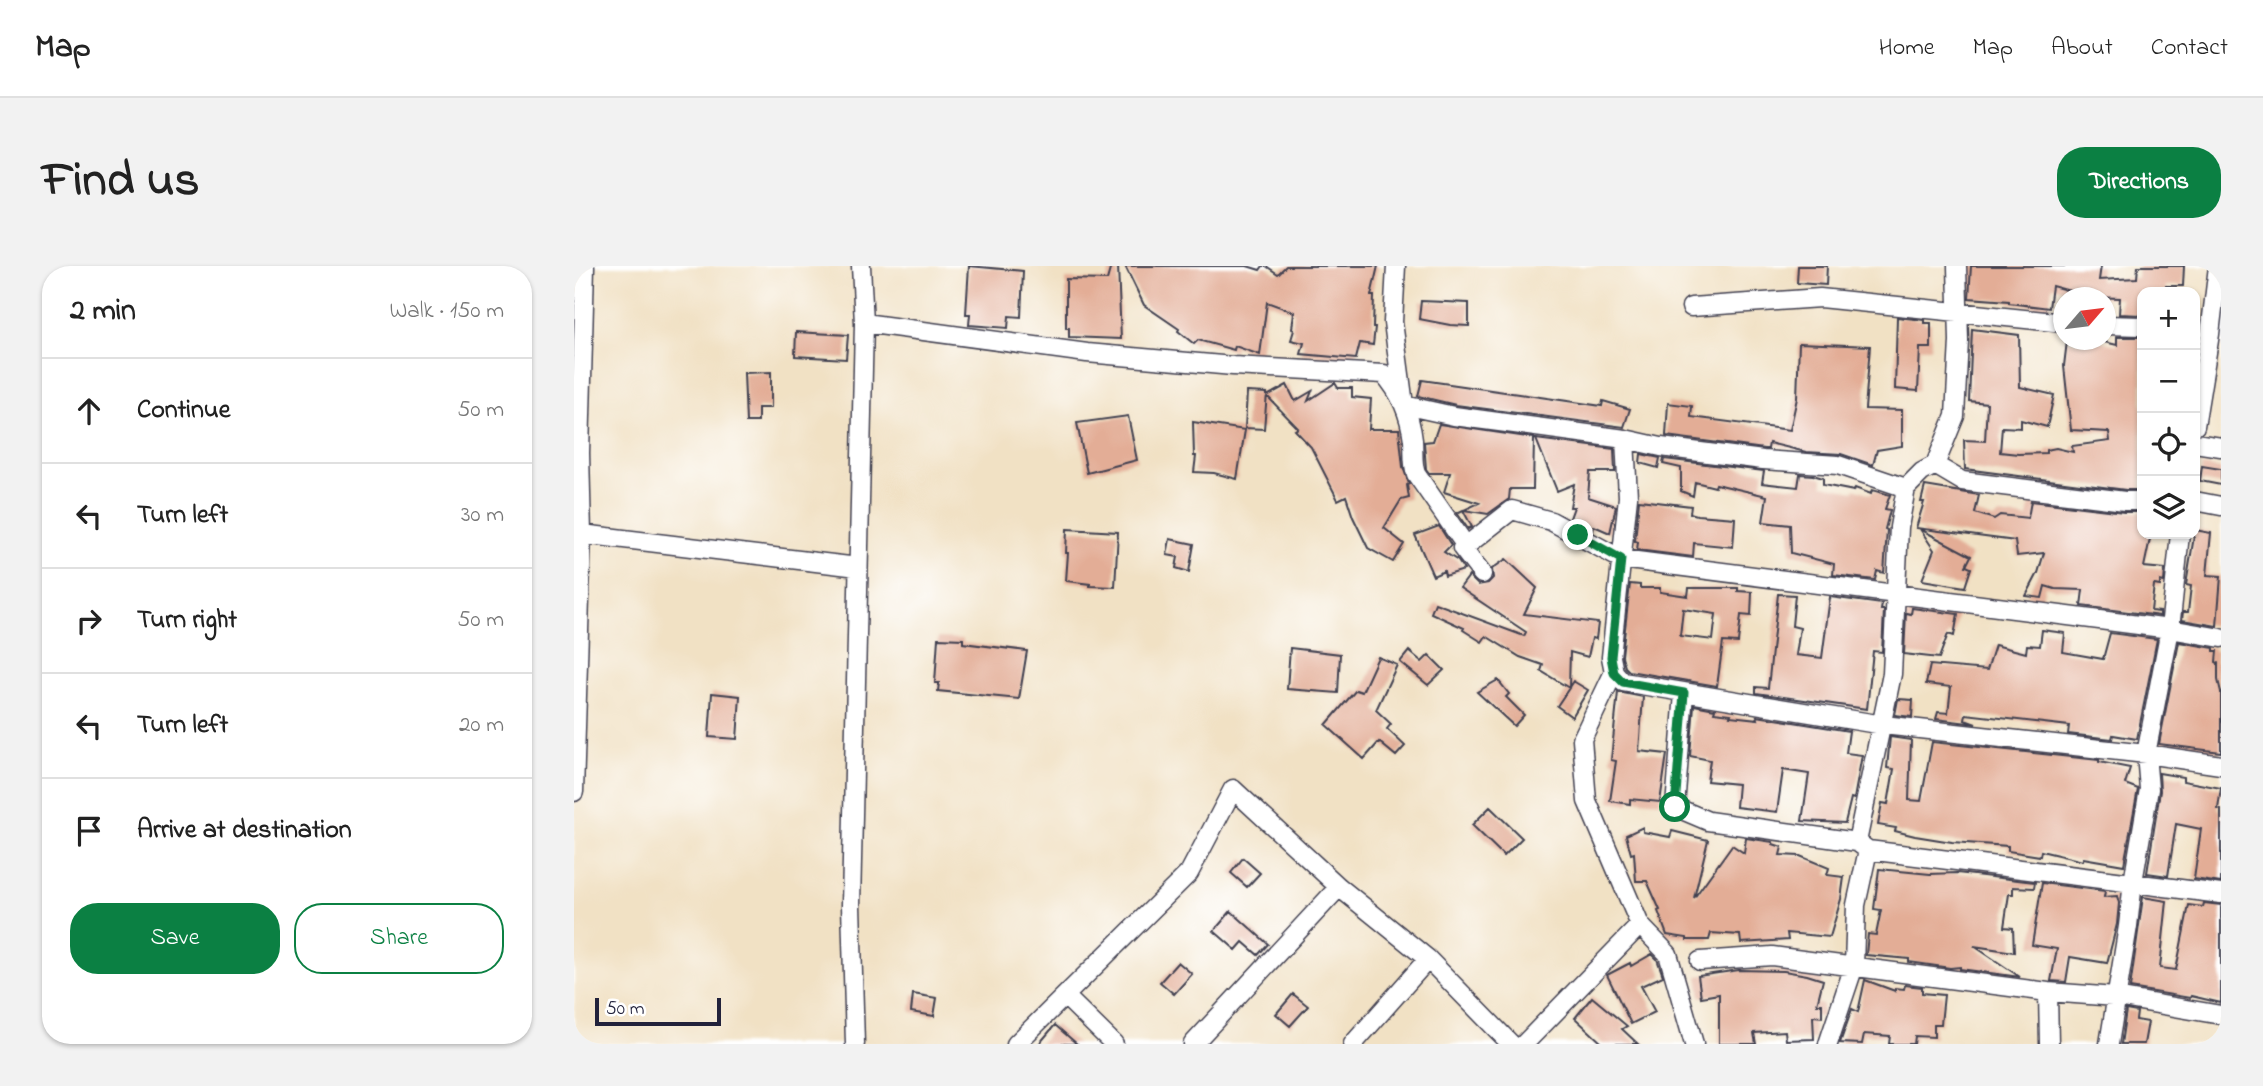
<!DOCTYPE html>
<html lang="en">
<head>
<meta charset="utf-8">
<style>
	:root { --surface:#fff; --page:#f2f2f2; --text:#222; --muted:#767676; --line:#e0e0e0; --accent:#0b8043 }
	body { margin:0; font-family:"Indie Flower",sans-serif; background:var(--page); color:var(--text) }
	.controls { position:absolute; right:21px; top:21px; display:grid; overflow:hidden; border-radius:14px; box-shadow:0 2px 5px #0004 }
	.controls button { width:63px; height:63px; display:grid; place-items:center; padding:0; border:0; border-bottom:2px solid var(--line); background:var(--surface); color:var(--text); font:35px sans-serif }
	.compass { position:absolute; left:1479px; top:21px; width:63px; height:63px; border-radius:50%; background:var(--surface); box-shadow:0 2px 5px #0004; rotate:62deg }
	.scale { position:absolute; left:21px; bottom:18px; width:126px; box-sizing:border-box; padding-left:7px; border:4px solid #22223b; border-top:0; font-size:19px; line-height:24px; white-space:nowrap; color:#22223b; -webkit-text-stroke:5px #fff; paint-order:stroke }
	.stop { position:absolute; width:21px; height:21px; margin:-16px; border:5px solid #0b8043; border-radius:50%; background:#fff }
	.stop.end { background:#0b8043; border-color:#fff; box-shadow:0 2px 7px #0008 }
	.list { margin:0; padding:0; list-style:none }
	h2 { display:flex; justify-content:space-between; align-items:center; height:91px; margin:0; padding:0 28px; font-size:30px }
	h2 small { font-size:23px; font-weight:400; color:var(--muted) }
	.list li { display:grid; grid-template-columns:46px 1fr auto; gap:21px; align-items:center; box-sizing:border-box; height:105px; padding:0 28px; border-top:2px solid var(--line) }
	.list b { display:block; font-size:26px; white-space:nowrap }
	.list em { font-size:23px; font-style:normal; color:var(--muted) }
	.actions { display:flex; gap:14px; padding:21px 28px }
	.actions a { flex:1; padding:16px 0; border:2px solid var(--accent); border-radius:28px; text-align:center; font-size:24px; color:var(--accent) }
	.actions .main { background:var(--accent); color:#fff }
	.icon { flex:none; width:38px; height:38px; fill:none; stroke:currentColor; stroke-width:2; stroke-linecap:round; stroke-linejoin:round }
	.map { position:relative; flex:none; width:1647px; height:778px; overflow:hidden; border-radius:28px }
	header { display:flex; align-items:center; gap:42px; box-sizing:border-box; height:98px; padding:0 35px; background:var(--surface); border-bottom:2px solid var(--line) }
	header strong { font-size:33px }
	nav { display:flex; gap:38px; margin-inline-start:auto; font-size:24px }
	.intro { display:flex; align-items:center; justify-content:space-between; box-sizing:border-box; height:168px; padding:0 42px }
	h1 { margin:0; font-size:49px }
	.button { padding:18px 32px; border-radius:28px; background:var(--accent); color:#fff; font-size:24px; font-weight:700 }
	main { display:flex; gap:42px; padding:0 42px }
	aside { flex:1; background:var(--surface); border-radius:28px; box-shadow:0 2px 5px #0004 }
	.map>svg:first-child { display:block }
	.building { fill:#e3ad96; fill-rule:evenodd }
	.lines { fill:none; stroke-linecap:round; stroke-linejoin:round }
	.minor-casing { stroke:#413f50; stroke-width:21 }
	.minor { stroke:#fff; stroke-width:18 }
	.route { stroke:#0b8043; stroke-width:9 }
</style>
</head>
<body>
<header>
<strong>Map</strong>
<nav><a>Home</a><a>Map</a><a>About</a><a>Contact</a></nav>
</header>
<div class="intro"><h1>Find us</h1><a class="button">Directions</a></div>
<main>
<aside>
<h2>2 min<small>Walk · 150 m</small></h2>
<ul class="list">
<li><svg class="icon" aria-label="ahead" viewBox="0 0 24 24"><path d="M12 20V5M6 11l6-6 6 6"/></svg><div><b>Continue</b></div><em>50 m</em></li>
<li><svg class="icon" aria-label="left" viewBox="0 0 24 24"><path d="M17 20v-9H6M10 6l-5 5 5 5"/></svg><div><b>Turn left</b></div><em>30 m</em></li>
<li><svg class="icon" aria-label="right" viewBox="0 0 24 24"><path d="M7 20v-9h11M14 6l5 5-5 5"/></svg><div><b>Turn right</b></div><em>50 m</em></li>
<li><svg class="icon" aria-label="left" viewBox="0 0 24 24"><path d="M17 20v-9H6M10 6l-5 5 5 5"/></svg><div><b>Turn left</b></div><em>20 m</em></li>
<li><svg class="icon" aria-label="arrive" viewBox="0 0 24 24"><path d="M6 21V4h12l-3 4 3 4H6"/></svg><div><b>Arrive at destination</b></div></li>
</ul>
<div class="actions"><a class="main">Save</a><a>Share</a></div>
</aside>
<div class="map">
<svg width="1647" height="778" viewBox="0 0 1647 778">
	<rect width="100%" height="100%" fill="#fff"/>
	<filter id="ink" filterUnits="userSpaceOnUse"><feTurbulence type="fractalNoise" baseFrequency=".0143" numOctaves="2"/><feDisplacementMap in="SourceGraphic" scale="14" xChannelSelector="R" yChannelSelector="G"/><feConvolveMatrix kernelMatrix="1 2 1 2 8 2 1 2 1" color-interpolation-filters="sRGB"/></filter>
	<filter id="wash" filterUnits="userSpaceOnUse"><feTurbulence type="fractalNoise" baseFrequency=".00686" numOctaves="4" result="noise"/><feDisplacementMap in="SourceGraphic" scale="28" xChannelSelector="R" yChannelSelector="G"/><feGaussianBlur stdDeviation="1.57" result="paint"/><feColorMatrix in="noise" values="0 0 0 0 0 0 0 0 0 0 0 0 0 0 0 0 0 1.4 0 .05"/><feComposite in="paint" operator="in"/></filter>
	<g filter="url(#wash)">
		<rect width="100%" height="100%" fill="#f1e1c4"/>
		<g id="blocks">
			<path class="building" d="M 395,0 L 449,5 L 447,51 L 435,50 L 434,62 L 395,59 L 396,48 L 392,48 Z
				M 537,0 L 544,0 L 547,73 L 495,71 L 495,62 L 492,62 L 492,13 L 533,14 Z
				M 551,0 L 673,0 L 686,4 L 689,0 L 692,0 L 704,8 L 712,0 L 804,0 L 797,30 L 800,30 L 799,61 L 801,61 L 799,79 L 786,77 L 782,93 L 727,88 L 730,77 L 717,74 L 720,64 L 718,63 L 720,46 L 693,36 L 686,89 L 661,80 L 660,84 L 624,74 L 620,78 L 604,65 L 605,63 L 570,39 Z
				M 1224,0 L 1253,0 L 1252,19 L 1223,17 Z
				M 1397,0 L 1527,0 L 1525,14 L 1563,12 L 1564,0 L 1610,0 L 1609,20 L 1592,20 L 1592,26 L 1568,26 L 1568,49 L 1545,48 L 1546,32 L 1518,31 L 1478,20 L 1475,42 L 1435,37 L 1435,35 L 1395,32 Z
				M 847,35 L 895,37 L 895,60 L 876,59 L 845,53 Z
				M 1323,51 L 1350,54 L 1350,57 L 1357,57 L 1357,82 L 1346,82 L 1344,125 L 1321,123 Z
				M 1398,63 L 1445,69 L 1446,121 L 1480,129 L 1473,161 L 1447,154 L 1447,162 L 1428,161 L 1426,186 L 1444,188 L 1472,187 L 1472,184 L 1482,182 L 1499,186 L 1498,180 L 1536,175 L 1535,166 L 1497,164 L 1490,100 L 1493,75 L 1514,77 L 1515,74 L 1522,74 L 1543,79 L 1543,71 L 1568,71 L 1568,224 L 1552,224 L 1391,203 L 1390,174 L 1411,175 L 1413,137 L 1395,135 Z
				M 222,66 L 274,69 L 272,93 L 221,90 Z
				M 1225,77 L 1296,80 L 1291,143 L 1328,144 L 1328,180 L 1303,184 L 1299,199 L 1267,188 L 1232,186 L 1195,177 L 1194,183 L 1190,183 L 1092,170 L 1094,137 L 1118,140 L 1117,151 L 1216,164 L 1223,132 Z
				M 197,106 L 197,142 L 184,142 L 184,156 L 172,156 L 170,107 Z
				M 848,114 L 1028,140 L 1029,135 L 1056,143 L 1050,161 L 882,139 L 844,130 Z
				M 761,117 L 764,122 L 778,122 L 778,131 L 797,133 L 795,163 L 825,163 L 829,201 L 835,218 L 833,219 L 835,232 L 827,234 L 810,262 L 830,278 L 819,296 L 794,282 L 779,251 L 772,230 L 764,234 L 737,181 L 721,164 L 724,162 L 693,130 L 713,119 L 721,135 L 738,125 L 734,135 Z
				M 673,126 L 693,127 L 690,163 L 671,162 Z
				M 554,150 L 563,194 L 513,207 L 503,157 Z
				M 619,156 L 671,164 L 663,213 L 640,207 L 620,206 L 622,190 L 620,190 Z
				M 865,158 L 960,172 L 959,223 L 936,223 L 935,233 L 914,248 L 890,244 L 905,237 L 870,226 L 876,207 L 855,207 L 852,203 L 850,176 L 859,175 Z
				M 962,173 L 1040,183 L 1041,206 L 1016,206 L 1014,231 L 1042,240 L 1036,267 L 1020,260 L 1019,265 L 996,252 L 1000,241 L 996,241 L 1000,218 L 983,225 Z
				M 1067,188 L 1086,192 L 1084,202 L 1066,197 Z
				M 1090,193 L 1190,205 L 1188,217 L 1224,221 L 1226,208 L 1239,209 L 1249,212 L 1249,219 L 1280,225 L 1281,222 L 1297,228 L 1298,224 L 1316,229 L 1311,243 L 1316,244 L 1311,263 L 1313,264 L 1310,307 L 1303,305 L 1301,314 L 1259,309 L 1260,298 L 1217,287 L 1216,259 L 1189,256 L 1193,230 L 1142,218 L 1141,221 L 1121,216 L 1119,230 L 1107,225 L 1107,202 L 1089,198 Z
				M 1628,200 L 1647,203 L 1647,219 L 1626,215 Z
				M 1351,220 L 1405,229 L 1401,247 L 1420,253 L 1426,249 L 1454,252 L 1457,235 L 1550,246 L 1568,246 L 1568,268 L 1577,268 L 1570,301 L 1591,303 L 1590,316 L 1586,315 L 1586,320 L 1580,319 L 1577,345 L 1586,346 L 1586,350 L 1507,340 L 1509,324 L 1481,323 L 1471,320 L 1468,332 L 1452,330 L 1464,307 L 1470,287 L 1443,290 L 1441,275 L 1342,262 L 1350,236 L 1347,236 Z
				M 1065,234 L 1117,240 L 1116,247 L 1123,249 L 1161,252 L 1159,281 L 1120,277 L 1119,291 L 1063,284 L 1064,276 L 1061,275 Z
				M 889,244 L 898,261 L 894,263 L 883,247 Z
				M 865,260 L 877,279 L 870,286 L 884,295 L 890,304 L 871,310 L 870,305 L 859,310 L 841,269 Z
				M 493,263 L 544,266 L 541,321 L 516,320 L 516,318 L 492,315 L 494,287 L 492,287 Z
				M 1346,263 L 1397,290 L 1392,300 L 1397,302 L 1391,321 L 1348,314 L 1360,284 Z
				M 1621,264 L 1637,267 L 1633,309 L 1647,310 L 1643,360 L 1608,354 L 1609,346 L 1614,346 L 1617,320 L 1612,319 Z
				M 596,273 L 620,278 L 615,306 L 602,302 L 604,291 L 593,289 Z
				M 932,293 L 963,322 L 950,348 L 1024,357 L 1022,373 L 1018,372 L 1014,391 L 996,386 L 995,421 L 999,415 L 1014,424 L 998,451 L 983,440 L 995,422 L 967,405 L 969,399 L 946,391 L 912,370 L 908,376 L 889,364 L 890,362 L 857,347 L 861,337 L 950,370 L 952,366 L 886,322 L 895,310 L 904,319 L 914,317 L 919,312 L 918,303 Z
				M 1056,318 L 1066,319 L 1066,322 L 1086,322 L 1086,326 L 1114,330 L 1115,322 L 1164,322 L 1164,325 L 1178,326 L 1177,350 L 1167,349 L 1164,377 L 1149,376 L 1143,420 L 1055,405 L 1051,401 L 1048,390 ZM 1109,343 L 1142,348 L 1139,374 L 1106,370 Z
				M 1204,328 L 1221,329 L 1218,360 L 1226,362 L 1222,389 L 1248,392 L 1256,331 L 1308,338 L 1307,344 L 1310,344 L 1308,386 L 1299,385 L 1293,443 L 1182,427 L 1182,421 L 1194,422 Z
				M 1338,342 L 1384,348 L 1380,370 L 1374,368 L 1365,392 L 1330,388 L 1332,347 L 1337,348 Z
				M 1468,364 L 1491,367 L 1489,386 L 1529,393 L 1536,367 L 1583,373 L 1563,473 L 1539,469 L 1538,473 L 1494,468 L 1495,460 L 1392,448 L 1391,454 L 1402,458 L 1362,453 L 1364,446 L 1374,447 L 1377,421 L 1352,418 L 1356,399 L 1413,404 L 1421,379 L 1452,387 L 1453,379 L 1466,380 Z
				M 364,372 L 389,373 L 389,377 L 453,385 L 445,433 L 364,425 L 365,417 L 361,417 Z
				M 1605,376 L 1640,382 L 1640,385 L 1643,385 L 1642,396 L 1644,397 L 1644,414 L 1647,426 L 1647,486 L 1585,478 Z
				M 716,382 L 766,388 L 764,427 L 713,423 Z
				M 835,385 L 848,396 L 855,389 L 870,404 L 854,419 L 826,396 Z
				M 804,391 L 823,399 L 802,444 L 817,458 L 813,463 L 831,480 L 822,490 L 805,476 L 790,493 L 752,459 L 782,424 L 788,426 Z
				M 924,414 L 935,428 L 932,431 L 950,449 L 940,460 L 903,426 Z
				M 1044,426 L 1069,431 L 1065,485 L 1093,488 L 1086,536 L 1056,533 L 1056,538 L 1036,535 L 1042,495 L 1037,494 Z
				M 138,427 L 166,430 L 163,473 L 135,471 Z
				M 1324,433 L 1339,434 L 1338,451 L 1321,449 Z
				M 1120,439 L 1141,443 L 1140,446 L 1157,448 L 1156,450 L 1184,453 L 1183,450 L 1275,465 L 1272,487 L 1288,489 L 1280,533 L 1277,532 L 1271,557 L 1228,555 L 1235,508 L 1209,504 L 1203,546 L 1162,541 L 1164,518 L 1133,515 L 1136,494 L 1116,490 Z
				M 1316,471 L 1337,474 L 1335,534 L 1347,535 L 1358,476 L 1525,494 L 1525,496 L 1556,502 L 1551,518 L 1564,523 L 1550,599 L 1509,592 L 1509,595 L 1467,585 L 1466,590 L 1434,585 L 1434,580 L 1378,576 L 1341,570 L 1321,565 L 1322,562 L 1304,559 L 1308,537 L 1314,538 L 1320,503 L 1313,502 Z
				M 1585,507 L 1609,511 L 1609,515 L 1647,522 L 1644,543 L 1647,544 L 1647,617 L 1620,613 L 1627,563 L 1602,558 L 1594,610 L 1573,607 L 1586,525 Z
				M 916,541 L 948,572 L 930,590 L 898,559 Z
				M 1069,561 L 1069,566 L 1096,571 L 1098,565 L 1134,574 L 1120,632 L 1158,579 L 1170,587 L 1172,572 L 1199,576 L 1199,578 L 1208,581 L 1206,589 L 1226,590 L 1255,602 L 1253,609 L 1270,611 L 1267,633 L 1256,671 L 1213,667 L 1214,674 L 1167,677 L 1166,669 L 1137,667 L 1135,674 L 1113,674 L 1113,672 L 1093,669 L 1084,645 L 1086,644 L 1073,615 L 1062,615 L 1060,587 L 1057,588 L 1052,569 Z
				M 669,592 L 686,607 L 673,621 L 657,607 Z
				M 1305,603 L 1356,608 L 1383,607 L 1461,616 L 1460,622 L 1439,621 L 1439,628 L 1435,628 L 1430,661 L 1439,662 L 1440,686 L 1400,680 L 1446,711 L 1386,703 L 1386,701 L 1376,702 L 1335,696 L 1335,693 L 1292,689 L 1294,668 L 1302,669 L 1307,644 L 1300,643 Z
				M 1468,617 L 1531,625 L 1530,631 L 1543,630 L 1545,637 L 1543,658 L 1533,697 L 1496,691 L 1492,716 L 1477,715 L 1483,683 L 1458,679 Z
				M 1569,631 L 1593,635 L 1586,702 L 1602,704 L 1615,639 L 1629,641 L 1630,637 L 1647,639 L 1647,737 L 1617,730 L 1616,732 L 1556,722 Z
				M 657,645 L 694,678 L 684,689 L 669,676 L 662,684 L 640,665 Z
				M 1078,688 L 1083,693 L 1089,710 L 1067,720 L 1081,746 L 1057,758 L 1033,709 L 1056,697 L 1057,700 Z
				M 604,696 L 618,708 L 600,728 L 586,716 Z
				M 1165,704 L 1210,705 L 1233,709 L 1249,714 L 1243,738 L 1248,738 L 1248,751 L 1239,750 L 1240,773 L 1212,774 L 1211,765 L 1180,767 L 1182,778 L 1145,778 L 1145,728 L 1127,731 L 1124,710 Z
				M 1291,714 L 1321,725 L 1321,722 L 1330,723 L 1331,719 L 1348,721 L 1348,727 L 1370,729 L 1367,758 L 1360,758 L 1360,771 L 1341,770 L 1340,778 L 1315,778 L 1316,770 L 1290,768 L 1288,778 L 1266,777 L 1278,743 L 1284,746 Z
				M 339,728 L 363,732 L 360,750 L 337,746 Z
				M 719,728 L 734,740 L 716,760 L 702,748 Z
				M 1018,731 L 1053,760 L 1048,763 L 1064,778 L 1029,778 L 1001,752 Z
				M 1552,744 L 1563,746 L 1562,754 L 1574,756 L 1570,778 L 1547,778 Z
				M 481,759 L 503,778 L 465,778 Z"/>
		</g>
	</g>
	<g filter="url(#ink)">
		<use href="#blocks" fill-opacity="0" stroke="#413f50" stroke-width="2"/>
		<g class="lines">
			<defs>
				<path id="minor" d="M 287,0 L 290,57 L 513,87 L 659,100 L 810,108 C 826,126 836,149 839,174 C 840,186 838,196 842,208 L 892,280 L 888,282 L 908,308
					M 822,0 L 819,56 L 830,139 L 880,150 L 1051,173 L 1087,181 L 1189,194 L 1264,199 L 1332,222
					M 1117,41 L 1246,32 L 1490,57
					M 1532,59 L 1568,60
					M 1621,160 L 1636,68 L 1644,0
					M 1051,173 L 1054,231 L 1037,391 L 1040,406 L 1049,416 L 1309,459 L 1572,488 L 1647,499
					M 1621,177 L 1647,181
					M 1361,199 L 1381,150 L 1385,75 L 1383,0
					M 1621,235 L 1647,240
					M 8,268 L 284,301
					M 892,280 L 938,244 L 977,255 L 1047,293 L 1596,363 L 1647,372
					M 1040,406 L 1008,473 L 1013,535 L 1066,659 L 1094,688 L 1120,778
					M 1110,427 L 1101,541 L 1134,555 L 1283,576
					M 0,526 L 8,268 L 6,187 L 11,0
					M 1294,584 L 1647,628
					M 1126,695 L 1198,690 L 1474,726 L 1542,731 L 1647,749
					M 1474,726 L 1475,778
					M 492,731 L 540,778
					M 281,778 L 277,639 L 290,57
					M 442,778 L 615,607 L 659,523 L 765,621 L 854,693 L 937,778
					M 619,778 L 765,621
					M 779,778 L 854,693
					M 950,778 L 1066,659
					M 1254,778 L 1280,700 L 1282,639 L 1294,584 L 1283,576 L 1318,408 L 1325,261 L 1332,222 L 1348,206 L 1361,199 L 1388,215 L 1551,235 L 1568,235
					M 1535,778 L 1554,660 L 1559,616 L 1575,523 L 1572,488 L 1596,363 L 1606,268"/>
			</defs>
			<use href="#minor" class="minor-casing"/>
			<use href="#minor" class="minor"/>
		</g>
	</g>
	<g class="lines" filter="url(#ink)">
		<path class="route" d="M 1004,269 L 1047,293 L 1037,391 L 1040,407 L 1049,416 L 1110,427 L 1101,541"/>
	</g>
</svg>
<div class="controls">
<button>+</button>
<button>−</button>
<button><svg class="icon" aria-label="locate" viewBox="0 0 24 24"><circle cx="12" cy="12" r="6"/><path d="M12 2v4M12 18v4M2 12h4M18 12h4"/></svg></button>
<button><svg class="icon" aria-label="layers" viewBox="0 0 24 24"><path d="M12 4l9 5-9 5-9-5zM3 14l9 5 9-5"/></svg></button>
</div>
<svg class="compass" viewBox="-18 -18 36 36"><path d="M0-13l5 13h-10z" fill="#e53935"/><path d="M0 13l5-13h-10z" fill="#767676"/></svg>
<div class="scale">50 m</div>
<div class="stop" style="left:1101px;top:541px"></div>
<div class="stop end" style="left:1004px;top:269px"></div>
</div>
</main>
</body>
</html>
